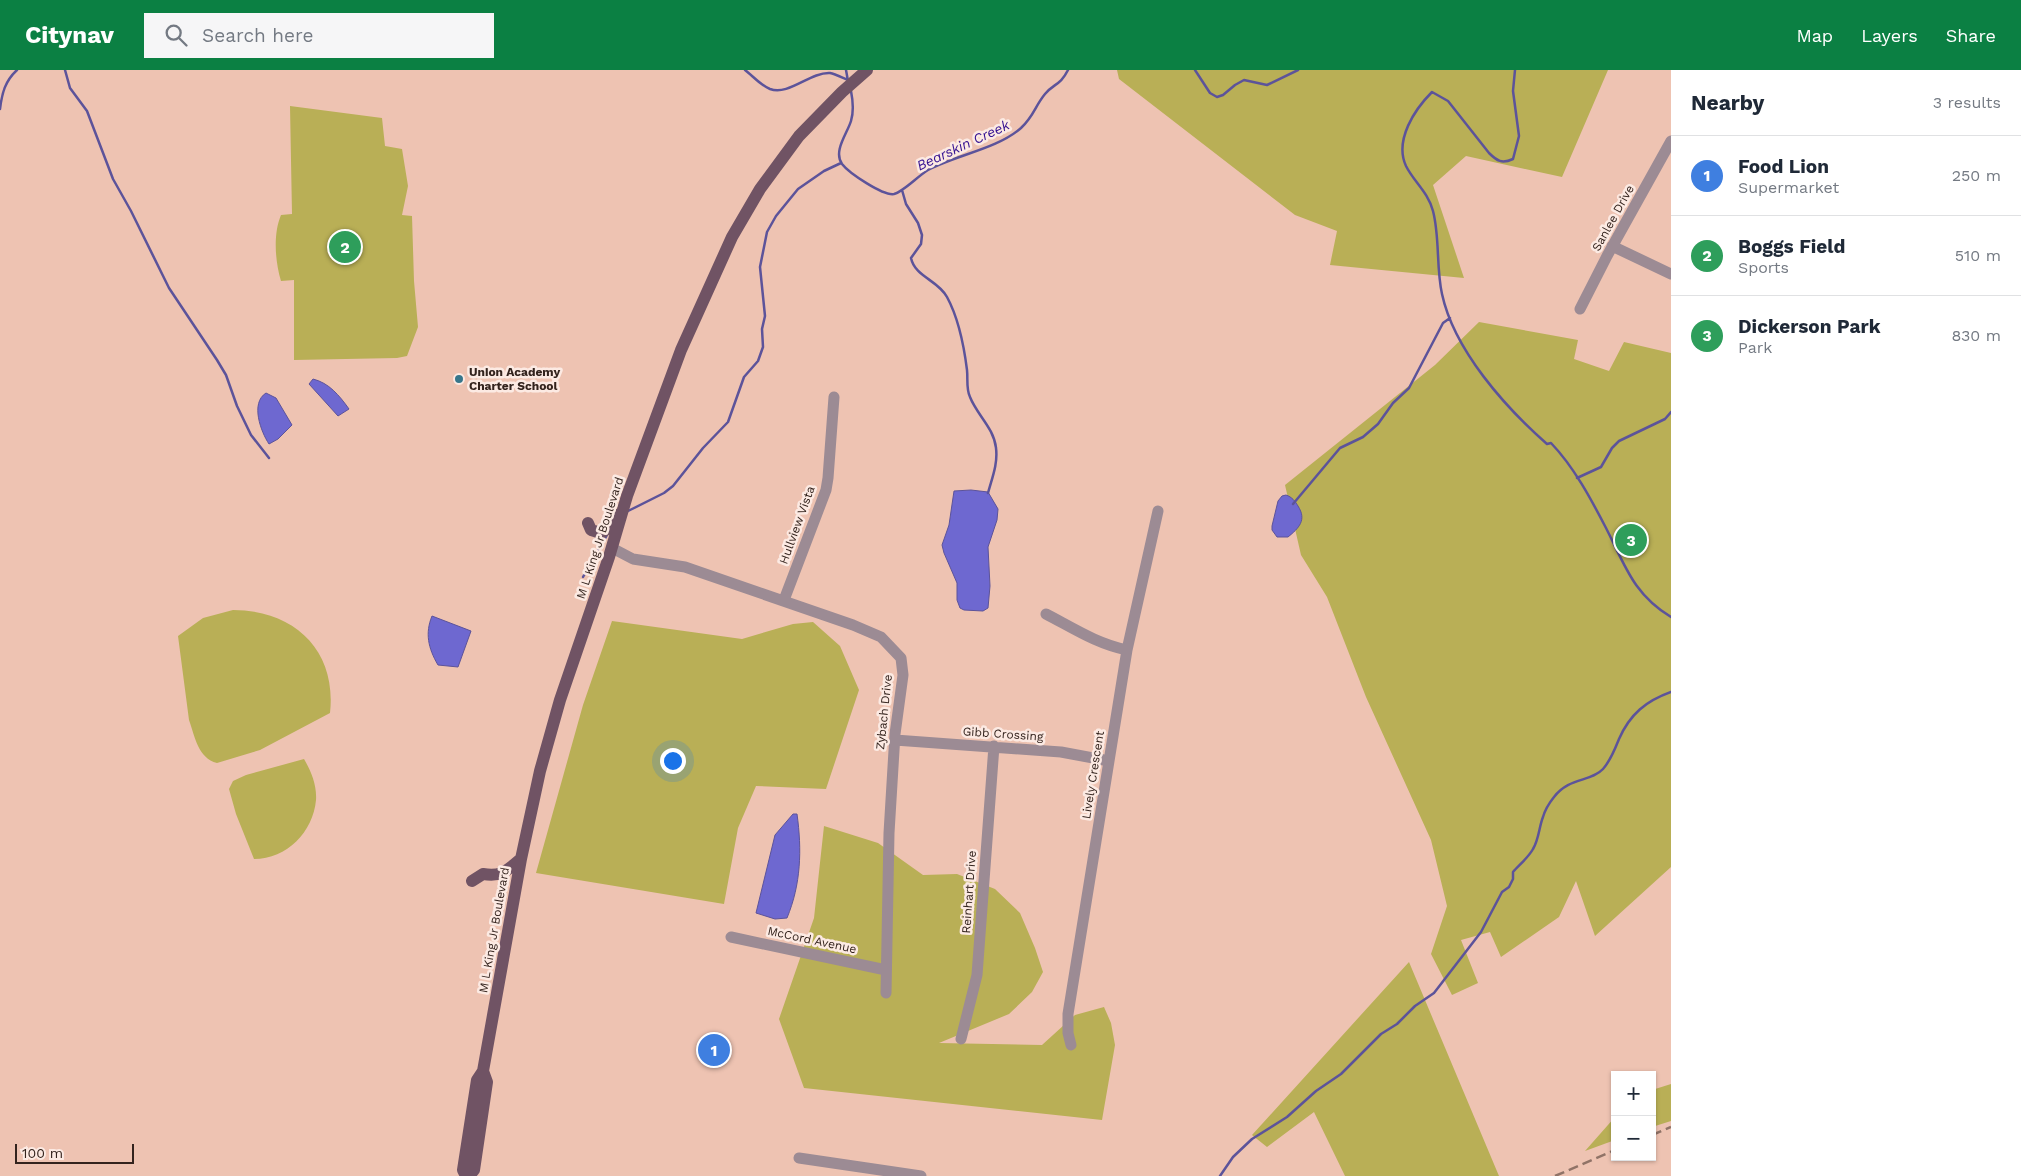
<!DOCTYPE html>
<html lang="en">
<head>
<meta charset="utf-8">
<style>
	:root { --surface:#fff; --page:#f6f6f7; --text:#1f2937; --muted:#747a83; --line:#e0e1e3; --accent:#0b8043 }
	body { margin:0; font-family:"Work Sans",sans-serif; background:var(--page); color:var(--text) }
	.controls { position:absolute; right:15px; bottom:15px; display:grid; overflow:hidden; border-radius:0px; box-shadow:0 1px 4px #0004 }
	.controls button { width:45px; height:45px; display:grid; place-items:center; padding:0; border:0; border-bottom:1px solid var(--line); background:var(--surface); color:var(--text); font:25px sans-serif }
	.scale { position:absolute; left:15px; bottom:12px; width:119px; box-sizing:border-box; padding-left:5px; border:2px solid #33231d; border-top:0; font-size:14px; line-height:18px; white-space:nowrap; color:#33231d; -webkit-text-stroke:4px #fceae3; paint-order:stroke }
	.you { position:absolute; left:672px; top:690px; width:18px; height:18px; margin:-12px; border:4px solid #fff; border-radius:50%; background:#1a73e8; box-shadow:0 0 0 8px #1a73e833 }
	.badge { display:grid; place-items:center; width:32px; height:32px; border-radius:50%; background:var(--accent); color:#fff; font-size:16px; font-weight:700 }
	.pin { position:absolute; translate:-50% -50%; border:2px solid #fff; box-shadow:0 1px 5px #0006 }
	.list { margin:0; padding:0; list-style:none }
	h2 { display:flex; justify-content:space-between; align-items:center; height:65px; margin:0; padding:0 20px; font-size:21px }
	h2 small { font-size:16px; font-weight:400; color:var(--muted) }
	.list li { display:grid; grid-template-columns:32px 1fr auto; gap:15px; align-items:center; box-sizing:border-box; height:80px; padding:0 20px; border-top:1px solid var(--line) }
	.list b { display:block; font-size:19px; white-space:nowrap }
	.list p { margin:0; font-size:16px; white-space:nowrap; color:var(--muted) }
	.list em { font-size:16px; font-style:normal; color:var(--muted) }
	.icon { flex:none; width:28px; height:28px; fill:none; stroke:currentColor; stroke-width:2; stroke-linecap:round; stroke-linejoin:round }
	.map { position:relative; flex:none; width:1671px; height:1106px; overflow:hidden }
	header { display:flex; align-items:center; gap:30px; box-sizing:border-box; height:70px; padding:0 25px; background:var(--accent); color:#fff }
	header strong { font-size:24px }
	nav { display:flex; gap:28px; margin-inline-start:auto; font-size:18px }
	.search { width:350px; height:45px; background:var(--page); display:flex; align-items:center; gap:12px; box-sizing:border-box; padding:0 18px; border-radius:0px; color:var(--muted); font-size:19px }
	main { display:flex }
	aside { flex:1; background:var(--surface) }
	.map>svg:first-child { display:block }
	.green { fill:#b9af56 }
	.water { fill:#6e68d0; stroke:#5c539a }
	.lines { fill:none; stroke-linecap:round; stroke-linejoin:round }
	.stream { stroke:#5c539a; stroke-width:2.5 }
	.minor { stroke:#9c8b94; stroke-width:11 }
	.major { stroke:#705364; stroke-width:12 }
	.rail { stroke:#907367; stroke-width:2.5; stroke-dasharray:10 5; stroke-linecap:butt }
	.poi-dot { fill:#37768b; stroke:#fceae3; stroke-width:2 }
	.labels { text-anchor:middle; stroke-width:5; stroke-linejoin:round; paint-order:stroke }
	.street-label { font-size:12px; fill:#33231d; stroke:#fceae3 }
	.poi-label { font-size:12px; font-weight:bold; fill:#33231d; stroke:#fceae3; text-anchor:start }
	.water-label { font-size:14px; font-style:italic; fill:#341091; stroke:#fceae3 }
</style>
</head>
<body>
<header>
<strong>Citynav</strong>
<div class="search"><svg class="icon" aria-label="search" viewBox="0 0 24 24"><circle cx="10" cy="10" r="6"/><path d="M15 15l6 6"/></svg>Search here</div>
<nav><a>Map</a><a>Layers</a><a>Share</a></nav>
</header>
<main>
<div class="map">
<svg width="1671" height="1106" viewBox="0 0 1671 1106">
	<rect width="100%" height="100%" fill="#eec3b2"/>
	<path class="green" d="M 1117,0 L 1608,0 L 1562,107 L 1466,86 L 1433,115 L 1464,208 L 1330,195 L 1337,161 L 1295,145 L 1119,9 Z
		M 290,36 L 382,48 L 385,76 L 402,79 L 408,116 L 402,145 L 412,146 L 414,211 L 418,257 L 407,286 L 397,288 L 294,290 L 294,210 L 281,211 C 275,191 273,164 281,145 L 292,144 Z
		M 1479,252 L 1578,270 L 1574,289 L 1609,301 L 1624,272 L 1671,283 L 1671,797 L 1595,866 L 1576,811 L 1559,847 L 1501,887 L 1490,862 L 1461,870 L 1478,913 L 1452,925 L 1431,884 L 1447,836 L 1431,770 L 1366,627 L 1327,527 L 1301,485 L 1285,415 L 1435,295 Z
		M 233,540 C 294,540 337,580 330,643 L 260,680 L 217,693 C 198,688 195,667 189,650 L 178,566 L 203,548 Z
		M 612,551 L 742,569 L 793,554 L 813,552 L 840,576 L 859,620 L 826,719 L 756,716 L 738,758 L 724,834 L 536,803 L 583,635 Z
		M 304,689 C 311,701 317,715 316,730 C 313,762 287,789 254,789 L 236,744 L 229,719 L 233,711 L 246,705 Z
		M 824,756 L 878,773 L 923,805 L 957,804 L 995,819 L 1020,843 L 1035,878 L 1043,902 L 1032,922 L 1009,944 L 939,973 L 1042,975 L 1075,945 L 1104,937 L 1111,953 L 1115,975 L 1102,1050 L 804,1018 L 779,949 L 814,848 Z
		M 1409,892 L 1499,1106 L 1345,1106 L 1314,1042 L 1267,1077 L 1252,1065 Z
		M 1671,1014 L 1671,1051 L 1652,1057 L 1652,1020 Z
		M 1615,1047 L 1615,1070 L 1585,1081 Z"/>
	<path class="water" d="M 313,309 C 329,313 339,325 349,339 L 338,346 L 309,314 Z
		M 266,323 L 276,328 L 292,355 L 278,369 L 269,374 C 261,362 250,333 266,323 Z
		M 971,420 L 988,422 L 998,439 L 997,450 L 988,477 L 990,516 L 988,538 L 983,541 L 964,540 L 960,538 L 957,530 L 957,513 L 944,483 L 942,475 L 949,455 L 954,421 Z
		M 1286,425 C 1292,427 1295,431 1298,436 C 1307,450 1299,458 1288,467 L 1277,467 L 1272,460 L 1272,456 L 1278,431 L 1282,426 Z
		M 432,546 L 471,561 L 458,597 L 438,595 C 428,578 425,563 432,546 Z
		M 793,744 L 797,744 C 802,780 801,814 787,848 L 775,849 L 756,843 L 775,765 Z"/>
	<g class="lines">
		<path class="stream" d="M 65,0 L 70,18 L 87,41 L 113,109 L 131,141 L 169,218 L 217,290 L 226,305 L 237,336 L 251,365 L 269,388
			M 745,0 C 753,6 760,15 770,19 C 789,26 810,2 830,3 C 835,4 843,8 848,10
			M 846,0 L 848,11
			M 1195,0 L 1210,23 L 1217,27 L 1223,25 L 1235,15 L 1244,10 L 1267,15 L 1298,0
			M 1515,0 L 1513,21 L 1519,66 L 1513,89 C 1502,94 1497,91 1489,83 L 1448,31 L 1432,22 C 1415,39 1394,70 1406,96 C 1414,112 1428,122 1433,141 C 1440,168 1436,197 1442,224 C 1454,280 1505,337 1547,374 L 1551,373 C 1574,397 1591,429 1606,458 C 1625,495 1633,524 1671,547
			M 851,21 C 853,31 854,41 851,51 C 847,64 833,81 842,94 C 849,103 883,126 894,124 C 903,122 918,106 928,100 C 956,85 997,79 1021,58 C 1034,46 1035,36 1045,24 C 1054,13 1060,16 1068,0
			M 0,39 C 2,23 5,11 17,0
			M 902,120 L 906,134 L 918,153 L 922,165 L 921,174 L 911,188 C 915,207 938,210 947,227 C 959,249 964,276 967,300 C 968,309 966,319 970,327 C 977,345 994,358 996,378 C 998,394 992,408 988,423
			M 1577,408 L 1601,397 L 1612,378 L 1619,371 L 1665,349 L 1671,342
			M 1293,434 L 1340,378 L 1363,367 L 1378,354 L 1393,333 L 1409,318 L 1443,253 L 1450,248
			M 628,441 L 664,423 L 673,416 L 703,378 L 728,352 L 744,307 L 758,291 L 763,277 L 762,259 L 765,246 L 760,197 L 767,162 L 776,146 L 798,119 L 824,101 L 841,93
			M 583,507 L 607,465
			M 1220,1106 L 1233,1087 L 1252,1069 L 1287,1047 L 1316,1021 L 1341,1004 L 1381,964 L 1397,954 L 1415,936 L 1434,923 L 1481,862 L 1502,822 L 1509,817 L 1513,809 L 1513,802 C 1519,795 1528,788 1533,779 C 1539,769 1539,757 1543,747 C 1545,740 1550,732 1554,727 C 1569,707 1591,712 1603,699 C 1611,690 1615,679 1619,669 C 1630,644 1646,631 1671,622"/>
		<path class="minor" d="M 1612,176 L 1671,204
			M 1580,239 L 1607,186 L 1671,71
			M 612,478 L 633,489 L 685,497 L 853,555 L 881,567 L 901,588 L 903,605 L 895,664 L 889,763 L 886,923
			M 784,530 L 826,420 L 828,408 L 834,327
			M 1046,544 C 1073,558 1097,574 1127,580
			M 895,670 L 1061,682 L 1109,691
			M 731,867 L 886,900
			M 961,969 L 977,905 L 994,676
			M 1071,975 L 1068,963 L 1068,944 L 1127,580 L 1158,441
			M 799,1088 L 921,1106"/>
		<path class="major" d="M 588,453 L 591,460 L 601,463 L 611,456 L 616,445
			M 472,811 L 483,804 C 502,807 506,801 521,789
			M 466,1106 L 463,1100 L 477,1010 L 483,1001 L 521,789 L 540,701 L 560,630 L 609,487 L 627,426 L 681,280 L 732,167 L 760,119 L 799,66 L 842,22 L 867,0
			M 469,1106 L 474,1100 L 487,1012 L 483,1001"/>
		<path class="rail" d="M 1652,1065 L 1671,1057
			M 1555,1106 L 1615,1080"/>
	</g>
	<circle class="poi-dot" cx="459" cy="309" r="5"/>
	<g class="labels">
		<g class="street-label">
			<text transform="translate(1613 148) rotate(-61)" y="4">Sanlee Drive</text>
			<text transform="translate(797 455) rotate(-70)" y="4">Hullview Vista</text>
			<text transform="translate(600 468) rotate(-72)" y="4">M L King Jr Boulevard</text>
			<text transform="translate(884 642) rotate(-84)" y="4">Zybach Drive</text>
			<text transform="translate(1003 664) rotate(4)" y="4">Gibb Crossing</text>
			<text transform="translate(1093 705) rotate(-81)" y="4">Lively Crescent</text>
			<text transform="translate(969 822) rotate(-86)" y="4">Reinhart Drive</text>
			<text transform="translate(494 860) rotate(-80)" y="4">M L King Jr Boulevard</text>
			<text transform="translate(812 870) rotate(12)" y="4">McCord Avenue</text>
		</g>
		<g class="poi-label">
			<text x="469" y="306">Union Academy<tspan x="469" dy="14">Charter School</tspan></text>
		</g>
		<g class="water-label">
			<text transform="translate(963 75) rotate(-25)" y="5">Bearskin Creek</text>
		</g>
	</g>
</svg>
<div class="controls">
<button>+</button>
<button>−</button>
</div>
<div class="scale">100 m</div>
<div class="you"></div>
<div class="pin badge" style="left:714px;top:980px;background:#3f7fe0">1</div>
<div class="pin badge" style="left:345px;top:177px;background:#2e9e5b">2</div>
<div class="pin badge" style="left:1631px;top:470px;background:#2e9e5b">3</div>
</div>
<aside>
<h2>Nearby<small>3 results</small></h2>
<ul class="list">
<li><span class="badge" style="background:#3f7fe0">1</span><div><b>Food Lion</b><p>Supermarket</p></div><em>250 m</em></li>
<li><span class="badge" style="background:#2e9e5b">2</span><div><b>Boggs Field</b><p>Sports</p></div><em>510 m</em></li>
<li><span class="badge" style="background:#2e9e5b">3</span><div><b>Dickerson Park</b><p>Park</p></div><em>830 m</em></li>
</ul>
</aside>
</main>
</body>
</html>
